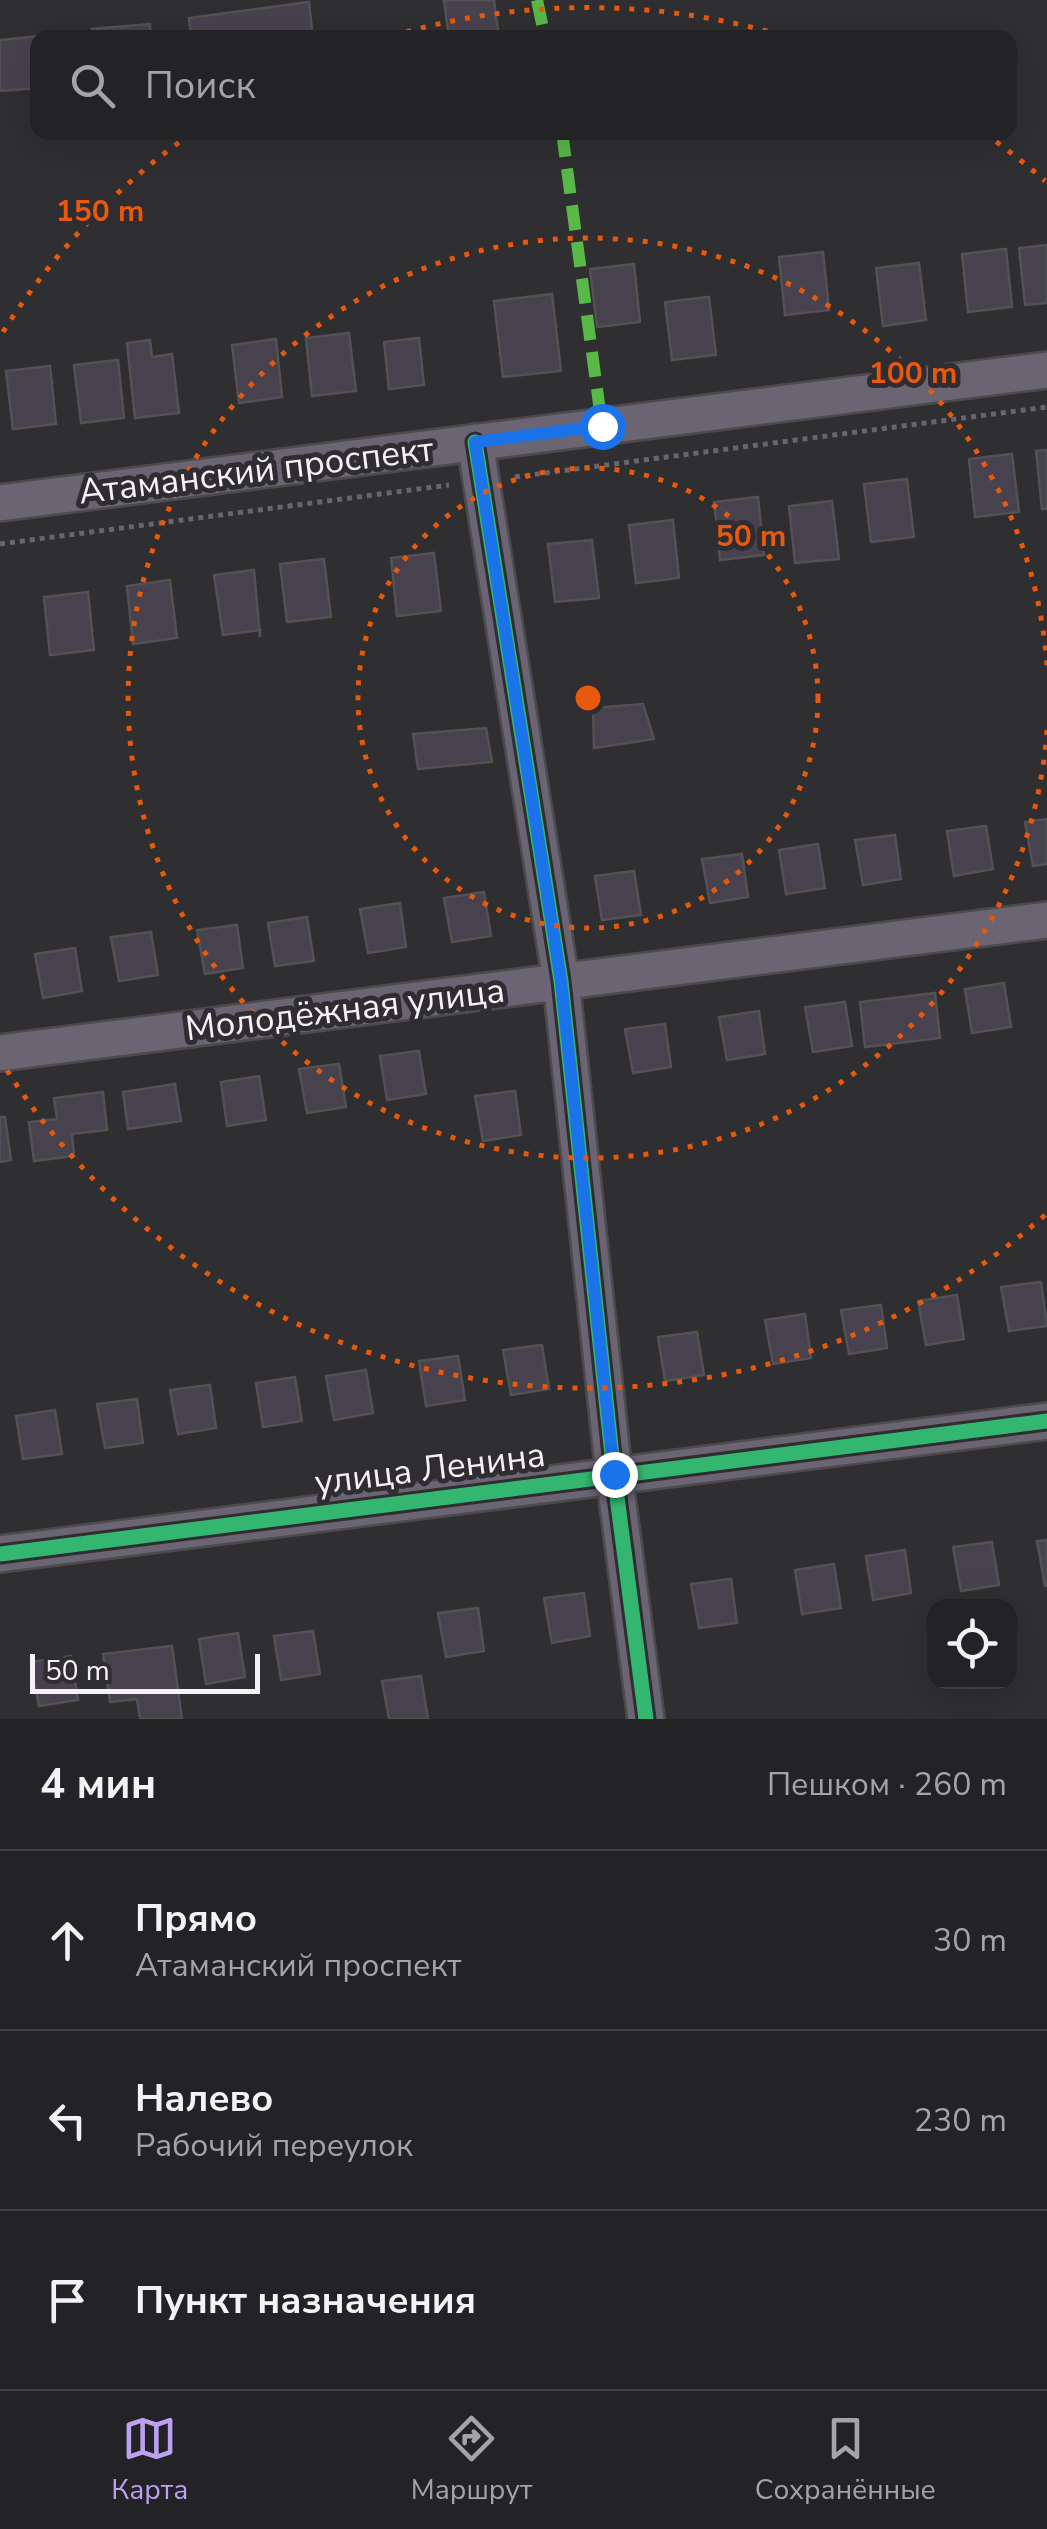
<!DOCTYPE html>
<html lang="ru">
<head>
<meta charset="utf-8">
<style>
	:root { --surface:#232225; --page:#2b2a2d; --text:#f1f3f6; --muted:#a3a4a7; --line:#403f42; --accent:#bca0f2 }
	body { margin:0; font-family:"Nunito Sans",sans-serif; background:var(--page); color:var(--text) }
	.controls { position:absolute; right:30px; bottom:30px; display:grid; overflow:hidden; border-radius:20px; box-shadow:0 10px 40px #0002 }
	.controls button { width:90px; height:90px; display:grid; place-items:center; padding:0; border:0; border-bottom:2px solid var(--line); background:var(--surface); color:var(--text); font:50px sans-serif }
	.scale { position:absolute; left:30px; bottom:25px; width:230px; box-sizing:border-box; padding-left:10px; border:5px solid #f4f2f6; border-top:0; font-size:28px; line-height:35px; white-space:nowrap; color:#f4f2f6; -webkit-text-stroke:8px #2f2d32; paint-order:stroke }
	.stop { position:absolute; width:30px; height:30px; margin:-22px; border:8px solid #1a73e8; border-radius:50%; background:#fff }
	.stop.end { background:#1a73e8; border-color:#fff; box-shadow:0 2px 10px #0008 }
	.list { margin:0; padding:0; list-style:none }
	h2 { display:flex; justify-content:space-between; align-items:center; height:130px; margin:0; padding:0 40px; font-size:42px }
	h2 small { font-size:32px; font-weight:400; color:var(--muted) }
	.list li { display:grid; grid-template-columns:65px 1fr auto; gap:30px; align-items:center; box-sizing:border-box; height:180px; padding:0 40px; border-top:2px solid var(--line) }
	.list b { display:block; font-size:38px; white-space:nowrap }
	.list p { margin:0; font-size:32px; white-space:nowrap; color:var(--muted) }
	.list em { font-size:32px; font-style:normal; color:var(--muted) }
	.icon { flex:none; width:55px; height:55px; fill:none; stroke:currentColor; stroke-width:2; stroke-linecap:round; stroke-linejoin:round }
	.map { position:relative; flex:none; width:1047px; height:1719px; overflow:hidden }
	.search { position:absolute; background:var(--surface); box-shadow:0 10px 40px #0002; left:30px; right:30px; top:30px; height:110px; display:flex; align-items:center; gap:25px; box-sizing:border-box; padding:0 35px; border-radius:20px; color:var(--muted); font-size:38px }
	.sheet { height:670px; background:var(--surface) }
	nav { display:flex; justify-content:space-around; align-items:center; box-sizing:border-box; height:140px; border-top:2px solid var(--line); background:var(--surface); font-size:28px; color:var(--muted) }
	nav a { display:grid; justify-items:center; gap:5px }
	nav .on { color:var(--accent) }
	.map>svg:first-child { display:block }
	.building { fill:#48414e; stroke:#525154; stroke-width:2.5 }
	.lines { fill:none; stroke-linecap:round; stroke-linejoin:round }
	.minor-casing { stroke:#4b4a4c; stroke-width:40 }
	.path { stroke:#69646d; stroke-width:5; stroke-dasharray:5 5; stroke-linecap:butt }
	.minor { stroke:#6b6472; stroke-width:35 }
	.quiet { stroke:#58b947; stroke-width:12; stroke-dasharray:25 12; stroke-linecap:butt }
	.cycleway-casing { stroke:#2f2d32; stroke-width:21 }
	.cycleway { stroke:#33b770; stroke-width:15 }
	.route { stroke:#1a73e8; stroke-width:12 }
	.ring { fill:none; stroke:#e8590c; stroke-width:5; stroke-dasharray:5 10 }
	.labels { text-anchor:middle; stroke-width:10; stroke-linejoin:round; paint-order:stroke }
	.street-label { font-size:35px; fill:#f4f2f6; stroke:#2f2d32 }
	.centre { fill:#e8590c; stroke:#2f2d32; stroke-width:5 }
	.ring-label { font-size:30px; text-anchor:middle; font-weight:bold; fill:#e8590c; stroke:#2f2d32; stroke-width:10; stroke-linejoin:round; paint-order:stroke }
</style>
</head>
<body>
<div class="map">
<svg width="1047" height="1719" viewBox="0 0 1047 1719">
	<rect width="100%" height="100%" fill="#2f2e31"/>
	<path class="building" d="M 444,0 L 494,0 L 499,38 L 449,38 Z
		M 309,2 L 313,38 L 191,38 L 189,18 Z
		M 150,24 L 150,33 L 156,32 L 157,38 L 92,38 L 92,29 Z
		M 40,36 L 38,88 L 0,91 L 0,40 Z
		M 1047,245 L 1047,303 L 1025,305 L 1019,248 Z
		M 1006,249 L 1012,307 L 968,312 L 962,254 Z
		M 823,252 L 829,310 L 785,315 L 779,257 Z
		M 919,263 L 926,320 L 883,326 L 876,268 Z
		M 634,264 L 640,322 L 597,327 L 590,269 Z
		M 552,294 L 561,371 L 503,377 L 494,301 Z
		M 709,297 L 716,355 L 672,360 L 665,302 Z
		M 349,333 L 356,391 L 312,396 L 306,338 Z
		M 419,338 L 424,385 L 389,389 L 384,342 Z
		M 276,339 L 282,397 L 239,403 L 232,345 Z
		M 150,340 L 152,357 L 172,354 L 179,413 L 135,418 L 127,343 Z
		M 118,360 L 124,418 L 81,423 L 74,365 Z
		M 50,366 L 56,424 L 13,429 L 6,371 Z
		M 1047,450 L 1047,509 L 1042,509 L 1036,451 Z
		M 1012,454 L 1019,512 L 975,517 L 969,459 Z
		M 907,479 L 914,537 L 871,542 L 864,484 Z
		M 758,497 L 764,555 L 720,560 L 714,502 Z
		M 832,501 L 839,559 L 795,563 L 789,506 Z
		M 673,520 L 679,578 L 636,583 L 629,525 Z
		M 592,540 L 599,598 L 555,602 L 548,544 Z
		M 434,553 L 441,611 L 397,616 L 391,558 Z
		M 324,559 L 331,617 L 287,622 L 280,564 Z
		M 254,570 L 260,637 L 260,630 L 223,635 L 214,575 Z
		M 170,580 L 177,638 L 133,644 L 127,586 Z
		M 88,592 L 94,650 L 50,655 L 44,597 Z
		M 643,704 L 654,739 L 594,748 L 593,708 Z
		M 486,728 L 492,762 L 418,769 L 413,734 Z
		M 1047,819 L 1047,864 L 1033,866 L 1025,822 Z
		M 986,826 L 993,869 L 954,876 L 947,831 Z
		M 895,835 L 901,879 L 863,885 L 855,840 Z
		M 818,844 L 825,888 L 786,894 L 779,850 Z
		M 742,854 L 748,897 L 710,903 L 702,859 Z
		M 634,871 L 641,915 L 602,920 L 595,876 Z
		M 484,892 L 491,936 L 452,942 L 444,898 Z
		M 400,903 L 406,947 L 368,953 L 360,909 Z
		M 307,917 L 314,961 L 275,966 L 268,923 Z
		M 237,925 L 243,968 L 205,974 L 197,930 Z
		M 151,932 L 158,975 L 119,981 L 111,937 Z
		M 75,948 L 82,991 L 43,998 L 35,954 Z
		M 1004,983 L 1011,1027 L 972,1033 L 965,989 Z
		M 935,993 L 940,1038 L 865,1047 L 860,1002 Z
		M 845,1002 L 852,1046 L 813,1052 L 805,1007 Z
		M 759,1011 L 765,1054 L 727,1060 L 719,1017 Z
		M 665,1024 L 671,1067 L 633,1073 L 625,1029 Z
		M 419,1051 L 426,1094 L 387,1100 L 380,1056 Z
		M 339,1064 L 346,1107 L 307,1113 L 299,1069 Z
		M 259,1076 L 266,1120 L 227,1126 L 221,1082 Z
		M 175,1084 L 181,1121 L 128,1129 L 123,1092 Z
		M 515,1091 L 521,1135 L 483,1141 L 475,1096 Z
		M 103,1092 L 107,1130 L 72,1134 L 74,1156 L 34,1161 L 29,1122 L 57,1119 L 54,1098 Z
		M 0,1117 L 5,1117 L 11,1160 L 0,1162 Z
		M 1041,1282 L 1047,1326 L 1009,1331 L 1001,1287 Z
		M 957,1295 L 964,1339 L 926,1345 L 918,1301 Z
		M 881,1305 L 887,1348 L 849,1354 L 841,1310 Z
		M 805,1314 L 811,1358 L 773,1364 L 765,1320 Z
		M 697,1332 L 704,1375 L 665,1381 L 658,1337 Z
		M 542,1345 L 549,1389 L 511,1395 L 503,1350 Z
		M 458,1356 L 465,1400 L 426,1406 L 419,1361 Z
		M 366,1370 L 373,1413 L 334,1420 L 326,1376 Z
		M 295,1377 L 302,1421 L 263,1427 L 256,1383 Z
		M 210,1385 L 216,1428 L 178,1434 L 170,1390 Z
		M 137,1399 L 143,1443 L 105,1448 L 97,1404 Z
		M 55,1410 L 62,1454 L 23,1459 L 16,1416 Z
		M 1047,1540 L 1047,1585 L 1045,1586 L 1037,1541 Z
		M 992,1542 L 999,1585 L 961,1591 L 953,1547 Z
		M 905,1550 L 911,1593 L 873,1600 L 866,1556 Z
		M 834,1564 L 841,1608 L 802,1614 L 795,1570 Z
		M 731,1579 L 737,1623 L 699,1628 L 691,1584 Z
		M 584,1593 L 590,1636 L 552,1643 L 544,1598 Z
		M 478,1608 L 484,1651 L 446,1657 L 438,1613 Z
		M 313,1631 L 320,1674 L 281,1680 L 274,1636 Z
		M 238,1633 L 245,1677 L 206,1684 L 199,1639 Z
		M 172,1646 L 182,1719 L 140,1719 L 137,1699 L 110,1702 L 103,1654 Z
		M 71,1656 L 78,1700 L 39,1706 L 31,1662 Z
		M 421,1676 L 428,1719 L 389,1719 L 382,1681 Z"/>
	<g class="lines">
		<defs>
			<path id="minor" d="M 475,442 L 561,981 L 614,1474 L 646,1719
				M 0,503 L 1047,370
				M 0,1053 L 1047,920
				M 0,1554 L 1047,1421"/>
		</defs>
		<use href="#minor" class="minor-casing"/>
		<path class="path" d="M 515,477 L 1047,407
			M 0,544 L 449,485"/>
		<use href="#minor" class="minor"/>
		<path class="quiet" d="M 537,0 L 545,38
			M 562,132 L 602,426"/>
		<defs>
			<path id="cycleway" d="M 475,442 L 561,981 L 614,1474 L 646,1719
				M 0,1554 L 1047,1421"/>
		</defs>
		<use href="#cycleway" class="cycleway-casing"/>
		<use href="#cycleway" class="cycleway"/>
	</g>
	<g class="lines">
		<path class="route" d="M 602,426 L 475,442 L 561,981 L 614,1474"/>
	</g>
	<g class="ring">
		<circle cx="588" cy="698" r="230"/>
		<path d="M1047 730A460 460 0 1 1 1047 666"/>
		<path d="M1045 1215A690 690 0 0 1 3 1064M3 332A690 690 0 0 1 192 133M392 36A690 690 0 0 1 784 36M984 133A690 690 0 0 1 1045 181"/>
	</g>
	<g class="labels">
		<g class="street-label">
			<text transform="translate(256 470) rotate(-7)" y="12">Атаманский проспект</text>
			<text transform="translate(345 1009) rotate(-7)" y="12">Молодёжная улица</text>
			<text transform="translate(430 1468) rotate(-7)" y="12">улица Ленина</text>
		</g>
	</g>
	<circle cx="588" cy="698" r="15" class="centre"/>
	<g class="ring-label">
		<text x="100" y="221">150 m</text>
		<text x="913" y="383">100 m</text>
		<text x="751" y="546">50 m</text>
	</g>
</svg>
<div class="controls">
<button><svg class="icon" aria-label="locate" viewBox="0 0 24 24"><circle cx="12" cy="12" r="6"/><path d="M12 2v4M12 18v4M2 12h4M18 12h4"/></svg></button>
</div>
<div class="scale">50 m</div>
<div class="stop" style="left:602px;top:426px"></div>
<div class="stop end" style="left:614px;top:1474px"></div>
<div class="search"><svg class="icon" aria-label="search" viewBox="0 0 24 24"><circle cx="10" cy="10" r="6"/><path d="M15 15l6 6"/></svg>Поиск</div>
</div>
<section class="sheet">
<h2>4 мин<small>Пешком · 260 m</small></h2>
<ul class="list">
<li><svg class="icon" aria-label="ahead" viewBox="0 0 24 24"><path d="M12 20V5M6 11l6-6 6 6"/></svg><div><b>Прямо</b><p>Атаманский проспект</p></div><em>30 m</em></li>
<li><svg class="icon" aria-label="left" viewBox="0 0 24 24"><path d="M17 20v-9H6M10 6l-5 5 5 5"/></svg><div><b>Налево</b><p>Рабочий переулок</p></div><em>230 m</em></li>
<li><svg class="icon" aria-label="arrive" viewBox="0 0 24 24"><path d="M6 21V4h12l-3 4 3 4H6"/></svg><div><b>Пункт назначения</b></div></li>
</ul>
</section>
<nav>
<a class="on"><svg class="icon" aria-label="map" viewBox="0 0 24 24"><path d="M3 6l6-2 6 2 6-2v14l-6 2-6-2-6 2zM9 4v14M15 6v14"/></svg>Карта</a>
<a><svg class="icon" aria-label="directions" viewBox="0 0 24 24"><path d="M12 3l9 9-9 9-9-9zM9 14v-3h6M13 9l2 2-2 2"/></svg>Маршрут</a>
<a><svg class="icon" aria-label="saved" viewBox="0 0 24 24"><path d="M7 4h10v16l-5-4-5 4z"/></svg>Сохранённые</a>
</nav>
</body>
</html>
